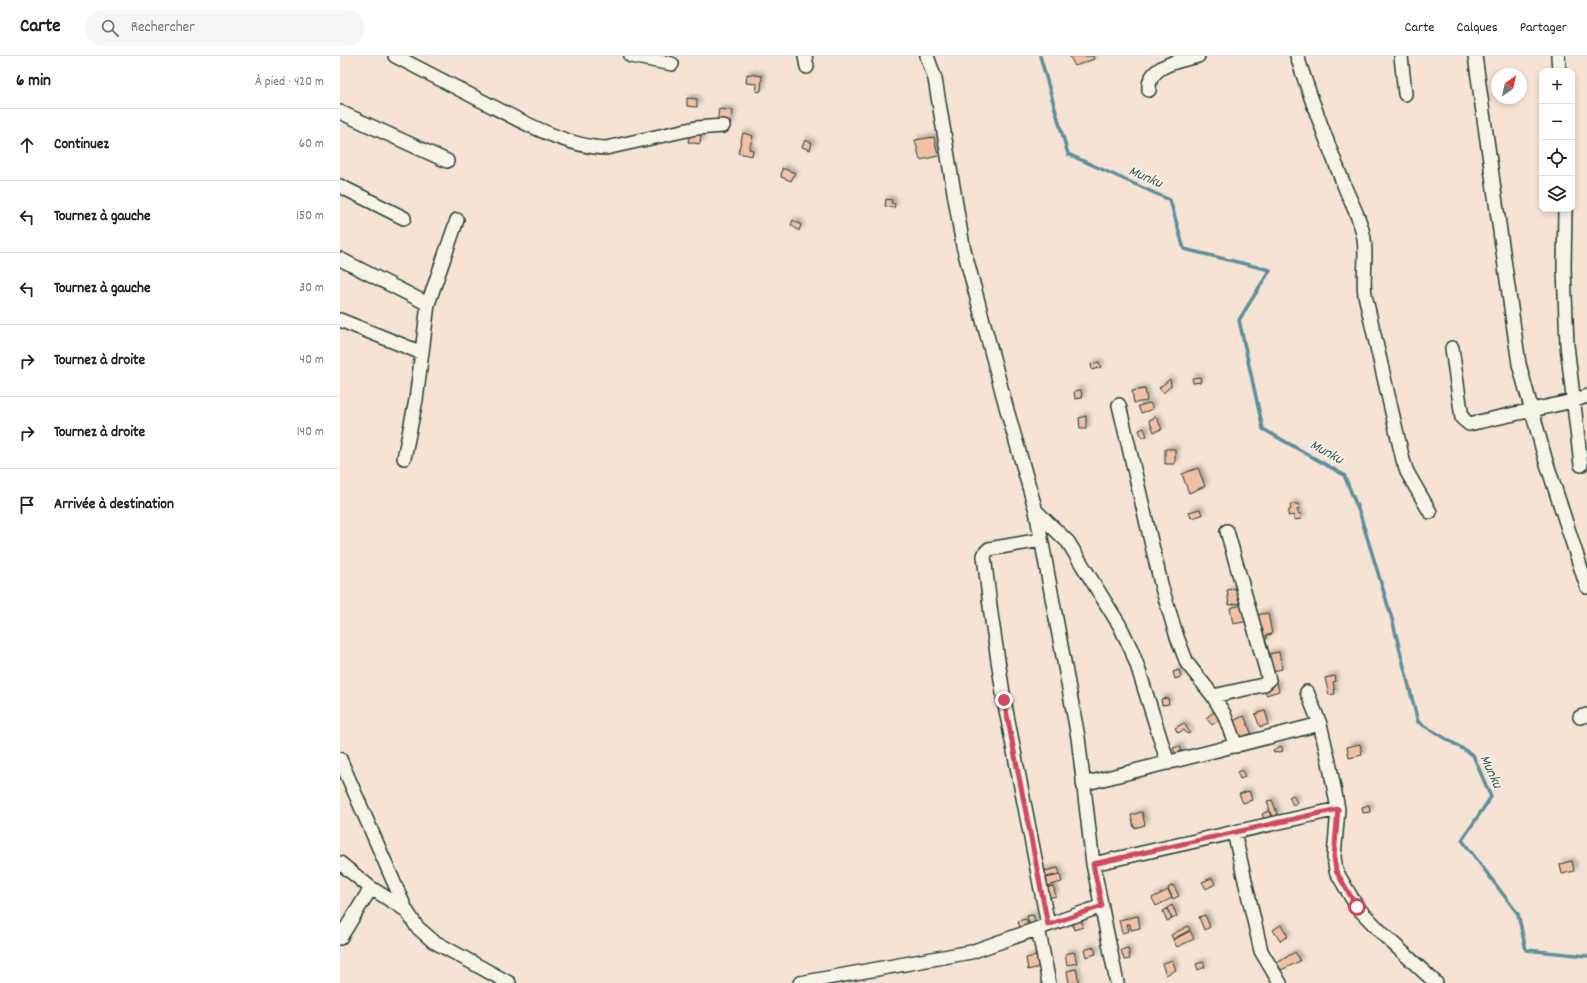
<!DOCTYPE html>
<html lang="fr">
<head>
<meta charset="utf-8">
<style>
	:root { --surface:#fff; --page:#f6f6f6; --text:#222; --muted:#767676; --line:#e0e0e0 }
	body { margin:0; font-family:Dekko,sans-serif; background:var(--page); color:var(--text) }
	.controls { position:absolute; right:12px; top:12px; display:grid; overflow:hidden; border-radius:8px; box-shadow:0 2px 6px #0003 }
	.controls button { width:36px; height:36px; display:grid; place-items:center; padding:0; border:0; border-bottom:1px solid var(--line); background:var(--surface); color:var(--text); font:20px sans-serif }
	.compass { position:absolute; left:1151px; top:12px; width:36px; height:36px; border-radius:50%; background:var(--surface); box-shadow:0 2px 6px #0003; rotate:34deg }
	.stop { position:absolute; width:12px; height:12px; margin:-9px; border:3px solid #d1495b; border-radius:50%; background:#fff }
	.stop.end { background:#d1495b; border-color:#fff; box-shadow:0 1px 4px #0008 }
	.list { margin:0; padding:0; list-style:none }
	h2 { display:flex; justify-content:space-between; align-items:center; height:52px; margin:0; padding:0 16px; font-size:17px }
	h2 small { font-size:13px; font-weight:400; color:var(--muted) }
	.list li { display:grid; grid-template-columns:26px 1fr auto; gap:12px; align-items:center; box-sizing:border-box; height:72px; padding:0 16px; border-top:1px solid var(--line) }
	.list b { display:block; font-size:15px; white-space:nowrap }
	.list em { font-size:13px; font-style:normal; color:var(--muted) }
	.icon { flex:none; width:22px; height:22px; fill:none; stroke:currentColor; stroke-width:2; stroke-linecap:round; stroke-linejoin:round }
	.map { position:relative; flex:none; width:1247px; height:927px; overflow:hidden }
	header { display:flex; align-items:center; gap:24px; box-sizing:border-box; height:56px; padding:0 20px; background:var(--surface); border-bottom:1px solid var(--line) }
	header strong { font-size:19px }
	nav { display:flex; gap:22px; margin-inline-start:auto; font-size:14px }
	.search { width:280px; height:36px; background:var(--page); display:flex; align-items:center; gap:10px; box-sizing:border-box; padding:0 14px; border-radius:22px; color:var(--muted); font-size:15px }
	main { display:flex }
	aside { flex:1; background:var(--surface) }
	.map>svg:first-child { display:block }
	.lines { fill:none; stroke-linecap:round; stroke-linejoin:round }
	.stream { stroke:#5c8f9e; stroke-width:3.5 }
	.building { fill:#f3bfa5; stroke:#1f3d34; filter:url(#shadow) }
	.street-casing { stroke:#1f3d34; stroke-width:16 }
	.street { stroke:#f7f3e8; stroke-width:13 }
	.route { stroke:#d1495b; stroke-width:5 }
	.labels { text-anchor:middle; stroke-width:3; stroke-linejoin:round; paint-order:stroke }
	.water-label { font-size:15px; font-style:italic; fill:#335857; stroke:#f7f3e8 }
</style>
</head>
<body>
<header>
<strong>Carte</strong>
<div class="search"><svg class="icon" aria-label="search" viewBox="0 0 24 24"><circle cx="10" cy="10" r="6"/><path d="M15 15l6 6"/></svg>Rechercher</div>
<nav><a>Carte</a><a>Calques</a><a>Partager</a></nav>
</header>
<main>
<aside>
<h2>6 min<small>À pied · 420 m</small></h2>
<ul class="list">
<li><svg class="icon" aria-label="ahead" viewBox="0 0 24 24"><path d="M12 20V5M6 11l6-6 6 6"/></svg><div><b>Continuez</b></div><em>60 m</em></li>
<li><svg class="icon" aria-label="left" viewBox="0 0 24 24"><path d="M17 20v-9H6M10 6l-5 5 5 5"/></svg><div><b>Tournez à gauche</b></div><em>150 m</em></li>
<li><svg class="icon" aria-label="left" viewBox="0 0 24 24"><path d="M17 20v-9H6M10 6l-5 5 5 5"/></svg><div><b>Tournez à gauche</b></div><em>30 m</em></li>
<li><svg class="icon" aria-label="right" viewBox="0 0 24 24"><path d="M7 20v-9h11M14 6l5 5-5 5"/></svg><div><b>Tournez à droite</b></div><em>40 m</em></li>
<li><svg class="icon" aria-label="right" viewBox="0 0 24 24"><path d="M7 20v-9h11M14 6l5 5-5 5"/></svg><div><b>Tournez à droite</b></div><em>140 m</em></li>
<li><svg class="icon" aria-label="arrive" viewBox="0 0 24 24"><path d="M6 21V4h12l-3 4 3 4H6"/></svg><div><b>Arrivée à destination</b></div></li>
</ul>
</aside>
<div class="map">
<svg width="1247" height="927" viewBox="0 0 1247 927">
	<defs>
		<filter id="shadow"><feDropShadow dx="3" dy="-3" stdDeviation="2" flood-color="#0004"/></filter>
	</defs>
	<rect width="100%" height="100%" fill="#f6e3d4"/>
	<filter id="ink" filterUnits="userSpaceOnUse"><feTurbulence type="fractalNoise" baseFrequency=".025" numOctaves="2"/><feDisplacementMap in="SourceGraphic" scale="8" xChannelSelector="R" yChannelSelector="G"/><feConvolveMatrix kernelMatrix="1 2 1 2 8 2 1 2 1" color-interpolation-filters="sRGB"/></filter>
	<g filter="url(#ink)">
		<g class="lines">
			<path class="stream" d="M 700,0 L 728,98 L 830,144 L 844,193 L 930,214 L 899,264 L 923,373 L 1004,419 L 1020,458 L 1052,563 L 1078,666 L 1133,699 L 1151,741 L 1122,784 L 1178,858 L 1186,894 L 1247,900"/>
		</g>
		<path class="building" d="M 733,0 L 753,0 L 754,3 L 735,10 L 730,1 Z
			M 407,18 L 422,20 L 421,35 L 416,36 L 417,28 L 406,27 Z
			M 347,42 L 357,43 L 357,51 L 347,50 Z
			M 379,53 L 393,55 L 390,70 L 377,68 Z
			M 350,77 L 361,78 L 360,88 L 348,86 Z
			M 403,77 L 413,80 L 409,93 L 413,94 L 412,100 L 398,97 Z
			M 594,81 L 598,100 L 580,104 L 575,84 Z
			M 465,84 L 472,87 L 470,94 L 462,91 Z
			M 442,112 L 455,117 L 451,125 L 441,121 Z
			M 546,143 L 552,144 L 551,147 L 555,148 L 554,152 L 545,150 Z
			M 453,164 L 461,169 L 459,175 L 451,169 Z
			M 759,306 L 761,311 L 752,314 L 751,308 Z
			M 860,321 L 861,326 L 853,327 L 852,322 Z
			M 830,323 L 831,330 L 823,337 L 819,332 Z
			M 805,333 L 807,345 L 794,347 L 792,335 Z
			M 741,334 L 742,342 L 735,343 L 734,335 Z
			M 810,347 L 813,353 L 801,357 L 798,350 Z
			M 746,360 L 746,373 L 740,373 L 739,362 Z
			M 816,361 L 822,373 L 814,376 L 809,364 Z
			M 804,372 L 807,380 L 802,382 L 799,374 Z
			M 825,393 L 835,393 L 835,408 L 825,408 Z
			M 858,412 L 865,430 L 849,437 L 842,418 Z
			M 950,448 L 958,448 L 960,452 L 957,453 L 958,457 L 962,459 L 961,463 L 954,464 L 954,459 L 948,460 L 949,454 L 951,453 Z
			M 860,453 L 862,459 L 851,462 L 849,456 Z
			M 902,531 L 905,546 L 889,549 L 887,534 Z
			M 906,548 L 909,565 L 893,568 L 890,552 Z
			M 928,557 L 932,578 L 926,579 L 927,583 L 921,584 L 917,559 Z
			M 939,596 L 942,613 L 929,616 L 925,599 Z
			M 839,614 L 841,621 L 835,623 L 833,616 Z
			M 995,620 L 996,625 L 993,626 L 995,638 L 989,639 L 985,622 Z
			M 937,627 L 939,635 L 926,639 L 923,631 Z
			M 828,642 L 829,648 L 822,649 L 821,643 Z
			M 878,653 L 883,661 L 872,669 L 866,662 Z
			M 925,655 L 929,668 L 920,671 L 915,658 Z
			M 904,660 L 912,679 L 901,684 L 893,665 Z
			M 844,667 L 850,677 L 847,678 L 844,674 L 838,677 L 835,672 Z
			M 1020,688 L 1022,699 L 1009,702 L 1007,691 Z
			M 840,690 L 842,698 L 836,700 L 833,692 Z
			M 941,690 L 943,695 L 934,697 L 933,694 Z
			M 902,714 L 905,721 L 900,723 L 897,716 Z
			M 909,735 L 912,744 L 903,747 L 899,738 Z
			M 953,739 L 957,747 L 953,749 L 949,741 Z
			M 932,744 L 938,760 L 932,762 L 927,745 Z
			M 1029,749 L 1030,756 L 1023,757 L 1022,751 Z
			M 929,755 L 931,761 L 924,764 L 922,758 Z
			M 802,756 L 805,769 L 794,772 L 791,759 Z
			M 1232,805 L 1234,815 L 1222,818 L 1220,808 Z
			M 718,812 L 720,818 L 702,822 L 700,816 Z
			M 720,819 L 722,826 L 703,831 L 701,823 Z
			M 872,822 L 875,828 L 866,833 L 862,826 Z
			M 833,829 L 839,840 L 833,843 L 828,832 Z
			M 713,830 L 716,840 L 705,843 L 702,833 Z
			M 828,834 L 832,842 L 816,850 L 812,842 Z
			M 832,849 L 837,860 L 832,863 L 827,852 Z
			M 827,853 L 832,863 L 827,865 L 823,855 Z
			M 693,859 L 696,868 L 690,870 L 687,860 Z
			M 865,859 L 870,871 L 864,874 L 859,861 Z
			M 740,860 L 743,871 L 734,874 L 731,862 Z
			M 798,860 L 800,872 L 791,874 L 790,868 L 787,868 L 789,875 L 782,877 L 779,864 Z
			M 686,863 L 690,874 L 681,876 L 678,865 Z
			M 941,869 L 948,880 L 940,885 L 933,874 Z
			M 848,870 L 850,874 L 833,883 L 831,879 Z
			M 850,875 L 854,883 L 837,891 L 833,884 Z
			M 754,891 L 756,898 L 746,901 L 744,894 Z
			M 788,892 L 790,903 L 784,904 L 781,894 Z
			M 734,896 L 737,907 L 727,909 L 725,898 Z
			M 955,896 L 960,905 L 941,914 L 937,907 Z
			M 697,900 L 699,911 L 688,914 L 686,902 Z
			M 832,904 L 836,914 L 826,919 L 822,908 Z
			M 863,906 L 865,911 L 858,914 L 856,908 Z
			M 736,913 L 739,926 L 729,927 L 727,915 Z"/>
		<g class="lines">
			<defs>
				<path id="street" d="M 55,0 C 84,15 113,30 142,45 C 177,63 226,91 266,92 L 356,72 L 383,70
					M 291,0 L 332,8
					M 465,0 L 467,11
					M 587,0 L 595,23 L 623,190 L 667,354 L 696,455 L 738,681 L 753,808 L 777,927
					M 957,0 C 971,44 987,86 1004,129 C 1010,145 1020,161 1023,178 C 1028,197 1022,218 1025,239 L 1063,404 L 1067,416 L 1090,456
					M 1061,0 L 1065,38
					M 1135,0 L 1179,308 L 1205,402 L 1247,531
					M 1218,0 L 1219,15
					M 809,34 C 807,9 840,5 858,0
					M 0,56 L 107,105
					M 0,130 L 64,162
					M 1225,153 L 1224,213 L 1227,289 L 1241,409
					M 0,203 L 88,248
					M 0,264 L 82,297
					M 1112,292 L 1122,362 L 1129,368 L 1233,345 L 1247,340
					M 779,349 L 822,532 L 837,581 L 847,607 L 873,640 L 884,658 L 896,690
					M 64,402 L 76,344 L 88,248 L 117,164
					M 696,455 L 728,486 L 780,570 L 791,593 L 797,609 L 828,707
					M 701,484 L 649,493 L 645,497 L 644,500 L 651,558 L 664,644 L 708,869
					M 967,636 L 980,668 L 989,706 L 998,753 L 994,801 L 996,815 L 1017,851 L 1044,879 L 1096,927
					M 873,640 L 923,629 L 929,624 L 887,475
					M 1240,661 L 1247,659
					M 0,703 L 66,854 L 77,871 L 93,885 L 169,927
					M 743,728 L 980,668
					M 894,776 L 921,895 L 940,927
					M 0,807 L 31,832 L 66,854
					M 753,808 L 998,753
					M 698,872 L 709,927
					M 0,882 L 31,832
					M 460,927 L 631,896 L 762,850"/>
			</defs>
			<use href="#street" class="street-casing"/>
			<use href="#street" class="street"/>
		</g>
	</g>
	<g class="lines" filter="url(#ink)">
		<path class="route" d="M 664,644 L 708,869 L 762,850 L 753,808 L 998,753 L 994,801 L 996,815 L 1017,851"/>
	</g>
	<g class="labels">
		<g class="water-label">
			<text transform="translate(806 120) rotate(24)" y="5">Munku</text>
			<text transform="translate(987 395) rotate(29)" y="5">Munku</text>
			<text transform="translate(1152 715) rotate(66)" y="5">Munku</text>
		</g>
	</g>
</svg>
<div class="controls">
<button>+</button>
<button>−</button>
<button><svg class="icon" aria-label="locate" viewBox="0 0 24 24"><circle cx="12" cy="12" r="6"/><path d="M12 2v4M12 18v4M2 12h4M18 12h4"/></svg></button>
<button><svg class="icon" aria-label="layers" viewBox="0 0 24 24"><path d="M12 4l9 5-9 5-9-5zM3 14l9 5 9-5"/></svg></button>
</div>
<svg class="compass" viewBox="-18 -18 36 36"><path d="M0-13l5 13h-10z" fill="#e53935"/><path d="M0 13l5-13h-10z" fill="#767676"/></svg>
<div class="stop" style="left:1017px;top:851px"></div>
<div class="stop end" style="left:664px;top:644px"></div>
</div>
</main>
</body>
</html>
